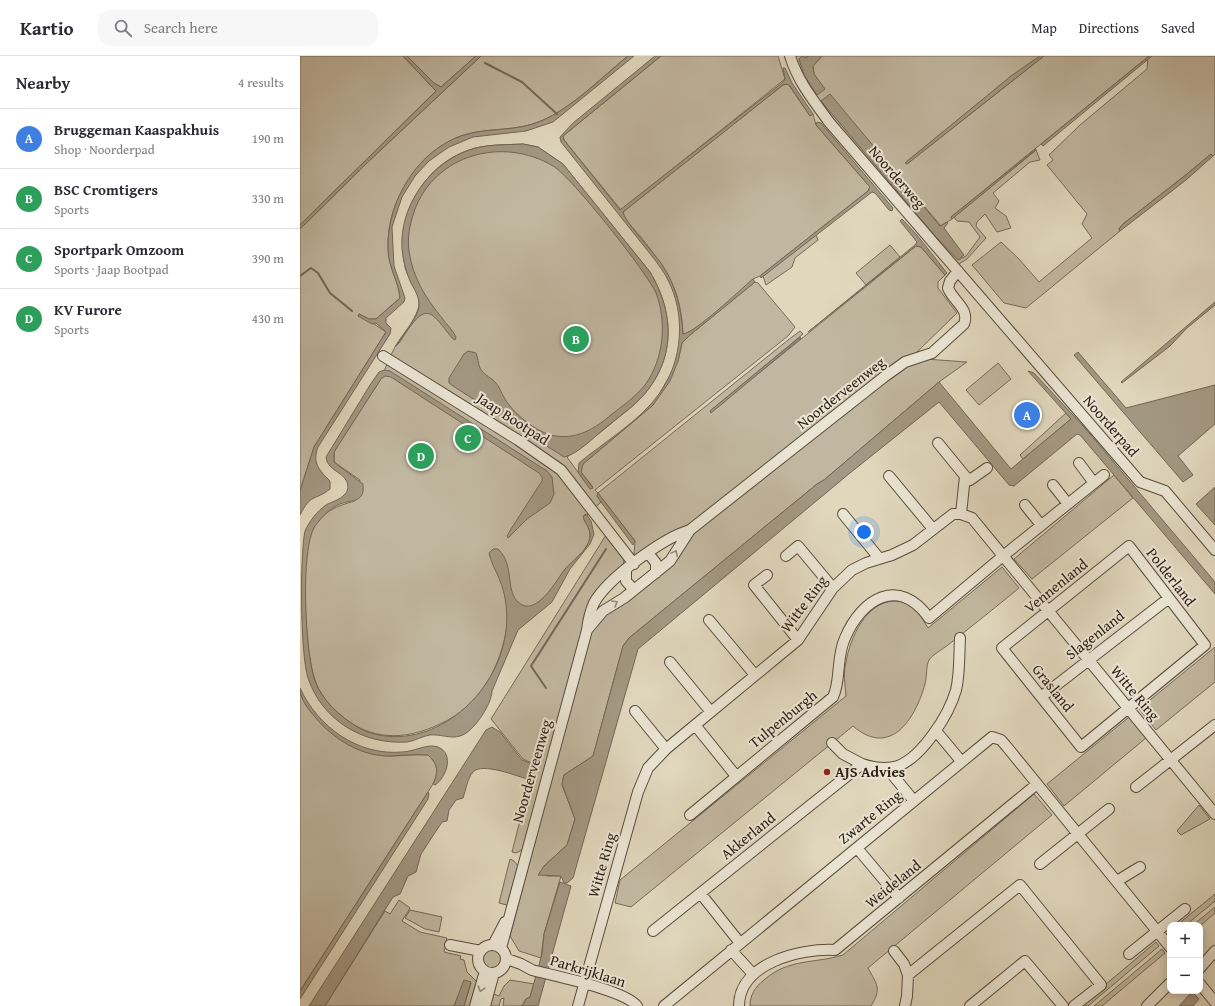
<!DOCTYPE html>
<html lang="en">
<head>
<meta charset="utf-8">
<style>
	:root { --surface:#fff; --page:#f7f7f7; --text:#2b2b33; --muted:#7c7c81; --line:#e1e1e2; --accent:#2563eb }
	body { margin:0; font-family:"Gentium Book Plus",serif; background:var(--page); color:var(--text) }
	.controls { position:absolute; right:12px; bottom:12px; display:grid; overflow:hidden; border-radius:8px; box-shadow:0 2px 10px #0003 }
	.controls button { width:36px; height:36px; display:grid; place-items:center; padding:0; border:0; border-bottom:1px solid var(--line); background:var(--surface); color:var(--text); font:20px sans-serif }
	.you { position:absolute; left:564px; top:476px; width:14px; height:14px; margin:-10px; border:3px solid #fff; border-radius:50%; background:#1a73e8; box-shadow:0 0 0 6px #1a73e833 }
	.badge { display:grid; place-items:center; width:26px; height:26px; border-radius:50%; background:var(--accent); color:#fff; font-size:13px; font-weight:700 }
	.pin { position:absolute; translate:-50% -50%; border:2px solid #fff; box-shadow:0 1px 4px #0006 }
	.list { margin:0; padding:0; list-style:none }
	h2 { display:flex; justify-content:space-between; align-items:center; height:52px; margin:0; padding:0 16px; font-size:17px }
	h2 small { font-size:13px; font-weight:400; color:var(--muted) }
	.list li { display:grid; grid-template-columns:26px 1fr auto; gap:12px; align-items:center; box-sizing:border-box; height:60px; padding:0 16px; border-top:1px solid var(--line) }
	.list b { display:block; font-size:15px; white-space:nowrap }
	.list p { margin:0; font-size:13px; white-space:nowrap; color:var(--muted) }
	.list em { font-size:13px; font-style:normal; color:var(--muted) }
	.icon { flex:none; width:22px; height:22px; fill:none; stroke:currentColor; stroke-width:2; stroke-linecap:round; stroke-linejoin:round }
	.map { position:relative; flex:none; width:915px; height:950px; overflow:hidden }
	header { display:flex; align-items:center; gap:24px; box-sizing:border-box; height:56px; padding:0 20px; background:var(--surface); border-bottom:1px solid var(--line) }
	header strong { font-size:19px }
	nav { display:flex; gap:22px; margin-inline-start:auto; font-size:14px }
	.search { width:280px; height:36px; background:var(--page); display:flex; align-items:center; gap:10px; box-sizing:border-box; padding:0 14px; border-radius:12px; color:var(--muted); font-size:15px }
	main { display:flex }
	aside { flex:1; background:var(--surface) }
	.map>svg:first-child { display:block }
	.green { fill:#c1b7a0; stroke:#766a5a }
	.water { fill:#a39883; stroke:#736756 }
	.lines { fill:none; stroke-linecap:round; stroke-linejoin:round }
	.stream { stroke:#736756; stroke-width:2 }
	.minor-casing { stroke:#594c3e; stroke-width:12 }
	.minor { stroke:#ebe5d4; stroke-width:10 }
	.oneway { stroke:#958b7d }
	.poi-dot { fill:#8f2418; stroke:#ebe5d4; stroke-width:1.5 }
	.labels { text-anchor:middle; stroke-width:4; stroke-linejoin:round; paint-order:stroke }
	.street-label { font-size:15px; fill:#2c1d13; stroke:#ebe5d4 }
	.poi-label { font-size:15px; font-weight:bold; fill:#2c1d13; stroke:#ebe5d4; text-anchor:start }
</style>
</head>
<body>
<header>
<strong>Kartio</strong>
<div class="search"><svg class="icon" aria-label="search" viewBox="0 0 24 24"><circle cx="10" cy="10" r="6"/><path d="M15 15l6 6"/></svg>Search here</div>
<nav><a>Map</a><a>Directions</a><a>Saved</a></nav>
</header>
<main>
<aside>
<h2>Nearby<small>4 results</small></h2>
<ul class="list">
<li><span class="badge" style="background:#3f7fe0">A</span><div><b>Bruggeman Kaaspakhuis</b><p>Shop · Noorderpad</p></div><em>190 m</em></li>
<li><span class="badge" style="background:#2e9e5b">B</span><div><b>BSC Cromtigers</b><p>Sports</p></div><em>330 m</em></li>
<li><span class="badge" style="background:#2e9e5b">C</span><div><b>Sportpark Omzoom</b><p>Sports · Jaap Bootpad</p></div><em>390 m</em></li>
<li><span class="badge" style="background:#2e9e5b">D</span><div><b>KV Furore</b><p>Sports</p></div><em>430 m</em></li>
</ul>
</aside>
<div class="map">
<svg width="915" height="950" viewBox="0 0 915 950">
	<rect width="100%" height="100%" fill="#e0d7bd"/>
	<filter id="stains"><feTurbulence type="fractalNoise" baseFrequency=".005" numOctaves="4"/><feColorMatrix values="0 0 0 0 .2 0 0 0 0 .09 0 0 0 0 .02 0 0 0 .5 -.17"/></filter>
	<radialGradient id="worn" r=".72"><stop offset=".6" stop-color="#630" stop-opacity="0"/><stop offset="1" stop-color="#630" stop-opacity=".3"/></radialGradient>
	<path class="green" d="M 0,0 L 103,0 L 136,35 L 0,169 Z
		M 107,0 L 176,0 L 141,31 L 134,27 Z
		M 181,0 L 328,0 C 302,21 271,53 241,65 C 216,76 190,71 164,79 C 153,82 144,89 136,96 C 106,119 87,153 88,192 C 88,211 99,226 100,242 L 76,263 L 69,263 L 59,258 L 86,276 L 14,391 L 0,435 L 0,173 L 69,105 Z
		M 361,0 L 478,0 L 485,23 L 321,154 L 264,84 L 263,80 Z
		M 494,0 L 509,0 L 499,3 L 524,33 L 514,18 L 513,10 L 522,0 L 740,0 C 694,34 650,70 606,106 L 607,108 L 744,0 L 915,0 L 915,98 L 913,100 L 911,98 L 887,118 L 823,168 L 819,173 L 820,175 L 726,252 L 704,247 L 672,209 L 701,186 L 719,203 L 739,226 L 792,182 L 782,168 L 787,158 L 747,109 L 753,104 L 749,99 L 780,69 L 847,13 L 848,1 L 651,161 L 652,163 L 641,170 L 551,64 L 521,45 L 658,204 L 666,200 L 680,181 L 669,166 L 657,165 L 654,161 L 736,94 L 740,104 L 730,106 L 693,137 L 699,145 L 695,152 L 706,160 L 711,172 L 697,176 L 685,158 L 677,166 L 676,170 L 686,182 L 667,203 L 659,208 L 655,206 L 562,99 L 510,35 Z
		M 488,28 L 510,60 L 513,58 L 516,69 L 570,131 L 568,135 L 460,220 L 453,223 C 441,234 396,277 383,278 C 381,233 367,215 341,181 C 335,174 324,164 323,156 L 483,29 Z
		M 223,88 L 238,91 L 263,108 L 350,216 C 375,258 376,304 341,342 C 333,351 322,358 313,366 C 299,378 283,390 267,401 L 290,433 L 293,431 L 281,416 L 283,408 L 353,349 L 378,305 L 382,287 L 390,279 L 455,226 L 458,227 L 495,271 L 488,280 L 295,434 L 298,437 L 488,284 L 500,275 L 503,278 L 410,355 L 411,356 L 616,190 L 621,191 L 645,219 L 638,226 L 638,232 L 657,257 L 615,298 L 398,463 L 337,500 L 334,499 L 335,485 L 298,437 L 297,440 L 301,446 L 287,459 L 285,458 L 284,464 L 289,472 L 290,478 L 290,485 L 283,495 L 264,515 L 248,539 L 207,571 C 200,612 180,650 140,668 C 104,685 70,685 39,658 C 29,649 19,637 15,624 C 7,600 7,573 5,549 C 4,523 1,496 13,472 C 21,456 39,449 55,445 L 60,424 L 34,406 L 34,396 C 44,379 55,362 66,345 C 71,338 77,330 81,322 C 86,311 90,300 96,289 C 103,278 114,266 118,253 C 123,240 108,224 105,211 C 95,163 121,110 169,94 C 186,88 205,89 223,88 Z
		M 516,179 L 518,184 L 495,202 L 492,211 L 466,229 L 463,220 Z
		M 590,189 L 600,201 L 566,229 L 556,217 Z
		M 625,303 L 667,306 L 639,326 L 524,424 L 517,428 L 494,447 L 329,582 L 323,590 L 293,700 L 264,719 L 262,729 L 275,763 L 267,789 L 244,810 L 247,820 L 261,820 L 244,878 L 241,902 L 219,895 L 210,880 L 290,579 L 294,568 L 324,545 L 386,483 L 605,310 Z
		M 698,307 L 711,323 L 679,349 L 666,334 Z
		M 766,357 L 771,363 L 723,403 L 720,399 Z
		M 814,419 L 833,442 L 732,523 L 714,503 Z
		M 306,479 L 324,503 L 323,512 L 290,547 L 222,794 L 216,797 L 212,796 L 230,725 L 235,715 L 234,708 L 223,703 L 191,663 Z
		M 702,511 L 719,532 C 696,551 672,570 648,589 C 643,593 632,599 629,604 C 626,610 627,621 625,628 C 615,664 590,702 553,670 L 331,851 L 315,847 L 320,824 L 546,640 C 545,628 543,617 546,606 C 550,582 566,546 594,545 C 601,545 606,546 611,550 C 619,556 623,564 628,572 Z
		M 915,591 L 915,626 L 856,674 L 839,653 Z
		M 0,638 C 20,671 50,700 91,700 C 103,700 115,698 128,699 C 138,708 139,716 133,728 L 0,935 Z
		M 829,661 L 846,682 L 764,750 L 747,728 Z
		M 734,738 L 752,759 L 568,912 C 577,929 582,932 571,950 L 450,950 C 450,939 455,931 464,924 C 489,902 514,908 543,899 Z
		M 899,749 L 910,763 L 881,779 L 877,775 Z
		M 210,803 L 214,805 L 218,810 L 207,849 L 199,847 Z
		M 915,838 L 915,845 L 886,869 L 877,869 Z
		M 99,844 L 110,852 L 102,865 L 120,876 L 147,882 L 144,896 L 161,900 L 160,903 L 164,904 L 167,916 L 177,926 L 172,950 L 164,950 L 171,927 L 159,939 L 154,950 L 25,950 L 85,855 L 90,858 Z
		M 915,851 L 915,857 L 900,870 L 893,869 Z
		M 110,854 L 142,861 L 139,876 L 125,873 L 105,862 Z
		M 856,886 L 859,890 L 788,950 L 780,950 Z
		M 862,893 L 865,897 L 802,950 L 794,950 Z
		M183 903a9 9 0 1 1 18 0a9 9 0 1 1-18 0Z
		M 210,924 L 234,928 L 230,941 L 226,943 L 222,950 L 203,950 L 204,942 L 201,943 L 199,950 L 187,950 L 191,937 L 199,940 L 204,930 Z"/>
	<path class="water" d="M 103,0 L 107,0 L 134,27 L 141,31 L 176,0 L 181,0 L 69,105 L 0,173 L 0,169 L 136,35 Z
		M 328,0 L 334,0 L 253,66 L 226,75 L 173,81 L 149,91 L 129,105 L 115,120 L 102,141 L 92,171 L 94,210 L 105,242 L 104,246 L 86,262 L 86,267 L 91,272 L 90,278 L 18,391 C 12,407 19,414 30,425 L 30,433 C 15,445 11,437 0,459 L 0,435 L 14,391 L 86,276 L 76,267 L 72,268 L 58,260 L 59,258 L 69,263 L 76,263 L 100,242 C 99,226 88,211 88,192 C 87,145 118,93 164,79 C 190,71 216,76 241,65 C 272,52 302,21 328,0 Z
		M 355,0 L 361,0 L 263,80 L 264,84 L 320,154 L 482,27 L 485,23 L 483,12 L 485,12 L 492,27 L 513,58 L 510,60 L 490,30 L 487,28 L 483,29 L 323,156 C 324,165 356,199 363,210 C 377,232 381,253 383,278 C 395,277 441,233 453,223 L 455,226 L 390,279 L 382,287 L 378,305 L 370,325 L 353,349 L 283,408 L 281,416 L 293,432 L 290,433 L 278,416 L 279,407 C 304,386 340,365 359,338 C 383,305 386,259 368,224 C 365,217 359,210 355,204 L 261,86 L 260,81 L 273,67 Z
		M 502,0 L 506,2 L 509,0 L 522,0 L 513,10 L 514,18 L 525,33 L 517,39 L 504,19 L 499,3 Z
		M 740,0 L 744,0 L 607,108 L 605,107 L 711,20 Z
		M 849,0 L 852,0 L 743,90 L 741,88 Z
		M 530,38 L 640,170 L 647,166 L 648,167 L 644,172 L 664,199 L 658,204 L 635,180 L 521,45 Z
		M 517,66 L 521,67 L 593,152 L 592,155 L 589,154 L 575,137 L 572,136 L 461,222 L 460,220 L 568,135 L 570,131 L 516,69 Z
		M 223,88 L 238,91 L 263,108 L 350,216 C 375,258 376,304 341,342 C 330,353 316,363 304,373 C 293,382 278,398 264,401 L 156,332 L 149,327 L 149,322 L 164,298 L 168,295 L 176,297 C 178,302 178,307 180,312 C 183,318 190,321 195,326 C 200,331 201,337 205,343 C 213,357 235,375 251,379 C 275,385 295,373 312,358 C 324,349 336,340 345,329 C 364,303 367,266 356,237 C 348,218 271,120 253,110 C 203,80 134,98 114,156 C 110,168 107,182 109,195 C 113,222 125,241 142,262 C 146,268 153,274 156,281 L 155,284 L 153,283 C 132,258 128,243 105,278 C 102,282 100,287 96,290 C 102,280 118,261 119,251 C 120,241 114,233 110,225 C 106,215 103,204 102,193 C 99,151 129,108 169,94 C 186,88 205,89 223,88 Z
		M 736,93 L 736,94 L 652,163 L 651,161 Z
		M 911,98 L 913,100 L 886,124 L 820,175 L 819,173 L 823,168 L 887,118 Z
		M 602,163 L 617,179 L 647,217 L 645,219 L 621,191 L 616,190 L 508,276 L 615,189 L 617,186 L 600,165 Z
		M 915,246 L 915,249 L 887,272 L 870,290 L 822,327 L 821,326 Z
		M 500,281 L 501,282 L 411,357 L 410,355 Z
		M 778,296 L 826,352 L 915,329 L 915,368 L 878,400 L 893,419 L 883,426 L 774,299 Z
		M 84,314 L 90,315 L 247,415 L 252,421 L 254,438 L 250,447 L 227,463 L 208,482 L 207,480 L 211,473 L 242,425 L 242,421 L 239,417 L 91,321 L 85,320 L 81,323 L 34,396 L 34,406 L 63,428 C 65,447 53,443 40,448 C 30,452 21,462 15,470 C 0,493 5,597 15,625 C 21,641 35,656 50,666 C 54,669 60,673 65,675 C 125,698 189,647 203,590 C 209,568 208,543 199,522 C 195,513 191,506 189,497 L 193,493 L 198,493 C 215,509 205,534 218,546 C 236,563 257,523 265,513 C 273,504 285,497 289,485 C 293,474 285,469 283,460 L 287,459 L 291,465 L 294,478 L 290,488 L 270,513 L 252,546 L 218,574 L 192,635 C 192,648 173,677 160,680 C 151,683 140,678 130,679 C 122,680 115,685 107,686 C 63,689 22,664 8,622 C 0,597 0,498 5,475 C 9,466 17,455 26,449 C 31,446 40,444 44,439 C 46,438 48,433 48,431 C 48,416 27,416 26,401 L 70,329 L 79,316 Z
		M 728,315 L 734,317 L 784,371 L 915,526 L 915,538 L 780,379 L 777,378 L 714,430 L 709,429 L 639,346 L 550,417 L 338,593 L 273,822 L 267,827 L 264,827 L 261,820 L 238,819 L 244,810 L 267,789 L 275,763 L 262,728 L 264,719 L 293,700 L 323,590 L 329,582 L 517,428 L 524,424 L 639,326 L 711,413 L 771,363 Z
		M 915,431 L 915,469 L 896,448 Z
		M 298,437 L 335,485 L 333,489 L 301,446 L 297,440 Z
		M 0,632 C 18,671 58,700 102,696 C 113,696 128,687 138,691 C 155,698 146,722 135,729 L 133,728 C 139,716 138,708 128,699 C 116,698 104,699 91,700 C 62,701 33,683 15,661 C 8,653 0,643 0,632 Z
		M 192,671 L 200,676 L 222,704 L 232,708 L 234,717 L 230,724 C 217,720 182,706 173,716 C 167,723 166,734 163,742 L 156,744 L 149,754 L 147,765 L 142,766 L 121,798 L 116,816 L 108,820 L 100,838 L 93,841 L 25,950 L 9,950 L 186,674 Z
		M 128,736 L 129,738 L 128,743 L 0,943 L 0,935 Z
		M 260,826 L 271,830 L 238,950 L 222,950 L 226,943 L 230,941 L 242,898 L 244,878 Z
		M 164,924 L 171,926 L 164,950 L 154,950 Z
		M 892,936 L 899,943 L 893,950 L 879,950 Z"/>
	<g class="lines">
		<path class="stream" d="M 185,7 L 222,26 L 257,58
			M 0,220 L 11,212 L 18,217 L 30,237 L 52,255
			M 246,632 L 231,610 L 306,493"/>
		<defs>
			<path id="minor" d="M 490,0 C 498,26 514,45 529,66 L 840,426 L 865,435 L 915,494
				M 83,300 L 218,384 L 261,414 L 334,508
				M 638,387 L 665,420 L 661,458
				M 779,407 L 794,427
				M 589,420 L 633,473
				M 665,420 L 670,424 L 687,412
				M 753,429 L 768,448
				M 725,449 L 741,469
				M 543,458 L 579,502
				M 829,490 L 905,589 L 781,691 L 702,592 Z
				M 348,497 L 356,507 L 356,517
				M 486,500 L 498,490 L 533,532
				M 326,515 L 326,525 L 334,534
				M 467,519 L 454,529 L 498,584
				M 409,564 L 455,619
				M 287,574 L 303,555 L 324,542 L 370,505 L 390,474 L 584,321 L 605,306 L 632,297 L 664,268 C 670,253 653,245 648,232 L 650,225 L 658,215
				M 370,606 L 411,656
				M 741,641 L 869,542
				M 335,655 L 366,693
				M 395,669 L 436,720
				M 636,675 L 661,705
				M 532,687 L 543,698 L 562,708
				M 587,712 L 614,745
				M 836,731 L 915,669
				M 390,759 L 533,641 C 541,625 536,601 545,582 C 562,542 599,520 629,562 L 703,500 L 804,419
				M 557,792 L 599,842
				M 740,808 L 809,753
				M 817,825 L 840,811
				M 401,838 L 440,887
				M 353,875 L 562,708 C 574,712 585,714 598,710 C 622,701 649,659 656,634 C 660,618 659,599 660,582
				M178 903a14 14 0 1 1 28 0a14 14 0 1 1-28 0Z
				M 150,889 L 181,895
				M 193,889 L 205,866
				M 201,892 L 287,574 C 288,565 290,556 294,547 C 308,522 363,482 390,474
				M 431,894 L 453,918
				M 594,895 L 604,908 L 608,919
				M 829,898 L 885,853
				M 207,903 L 221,908 L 232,914 C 254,920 325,934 337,950
				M 900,912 L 915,895
				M 900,928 L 915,946
				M 175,950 L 185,915
				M 185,950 L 194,917
				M 278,950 L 338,736 L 348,712 L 366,693 L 498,584 L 533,532 L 552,514 L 566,507 L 592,499 L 613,489 L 653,458 L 661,458 L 672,462 L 915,758
				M 364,950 L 692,681 L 701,684 L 707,691 L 870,891
				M 439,950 C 439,907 501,892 535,894 L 737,728
				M 605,950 L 607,940 L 608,919 L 720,829 L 801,929 L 774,950
				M 670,950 L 725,905 L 763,950
				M 847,950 L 870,927"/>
		</defs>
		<use href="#minor" class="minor-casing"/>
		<use href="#minor" class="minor"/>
	</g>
	<defs><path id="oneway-chevron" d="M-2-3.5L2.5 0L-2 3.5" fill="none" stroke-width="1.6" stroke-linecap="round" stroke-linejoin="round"/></defs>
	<g class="oneway">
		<use href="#oneway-chevron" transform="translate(375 497) rotate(-62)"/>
		<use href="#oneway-chevron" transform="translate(315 547) rotate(-30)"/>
		<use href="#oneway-chevron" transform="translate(181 933) rotate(106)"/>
	</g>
	<circle class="poi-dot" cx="527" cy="716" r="4"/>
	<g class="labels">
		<g class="street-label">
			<text transform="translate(597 121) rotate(49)" y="5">Noorderweg</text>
			<text transform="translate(541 337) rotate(-38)" y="5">Noorderveenweg</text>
			<text transform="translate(213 363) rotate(33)" y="5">Jaap Bootpad</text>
			<text transform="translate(811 370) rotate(49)" y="5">Noorderpad</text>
			<text transform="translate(871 521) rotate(52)" y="5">Polderland</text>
			<text transform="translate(756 530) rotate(-39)" y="5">Vennenland</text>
			<text transform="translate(504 548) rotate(-53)" y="5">Witte Ring</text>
			<text transform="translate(795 579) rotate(-38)" y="5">Slagenland</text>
			<text transform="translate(753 632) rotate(51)" y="5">Grasland</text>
			<text transform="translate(835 637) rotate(50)" y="5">Witte Ring</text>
			<text transform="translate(483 663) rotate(-39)" y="5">Tulpenburgh</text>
			<text transform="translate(232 715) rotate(-74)" y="5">Noorderveenweg</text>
			<text transform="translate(570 761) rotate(-39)" y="5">Zwarte Ring</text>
			<text transform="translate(448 780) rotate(-39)" y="5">Akkerland</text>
			<text transform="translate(302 809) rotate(-74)" y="5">Witte Ring</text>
			<text transform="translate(593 828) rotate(-39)" y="5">Weideland</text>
			<text transform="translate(288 915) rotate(17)" y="5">Parkrijklaan</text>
		</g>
		<g class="poi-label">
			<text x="535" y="721">AJS Advies</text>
		</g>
	</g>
	<rect width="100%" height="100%" filter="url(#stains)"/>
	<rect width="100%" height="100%" fill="url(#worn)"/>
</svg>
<div class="controls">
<button>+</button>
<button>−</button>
</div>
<div class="you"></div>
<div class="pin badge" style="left:727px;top:359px;background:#3f7fe0">A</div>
<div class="pin badge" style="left:276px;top:283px;background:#2e9e5b">B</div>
<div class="pin badge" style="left:168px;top:382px;background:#2e9e5b">C</div>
<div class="pin badge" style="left:121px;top:400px;background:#2e9e5b">D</div>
</div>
</main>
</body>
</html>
